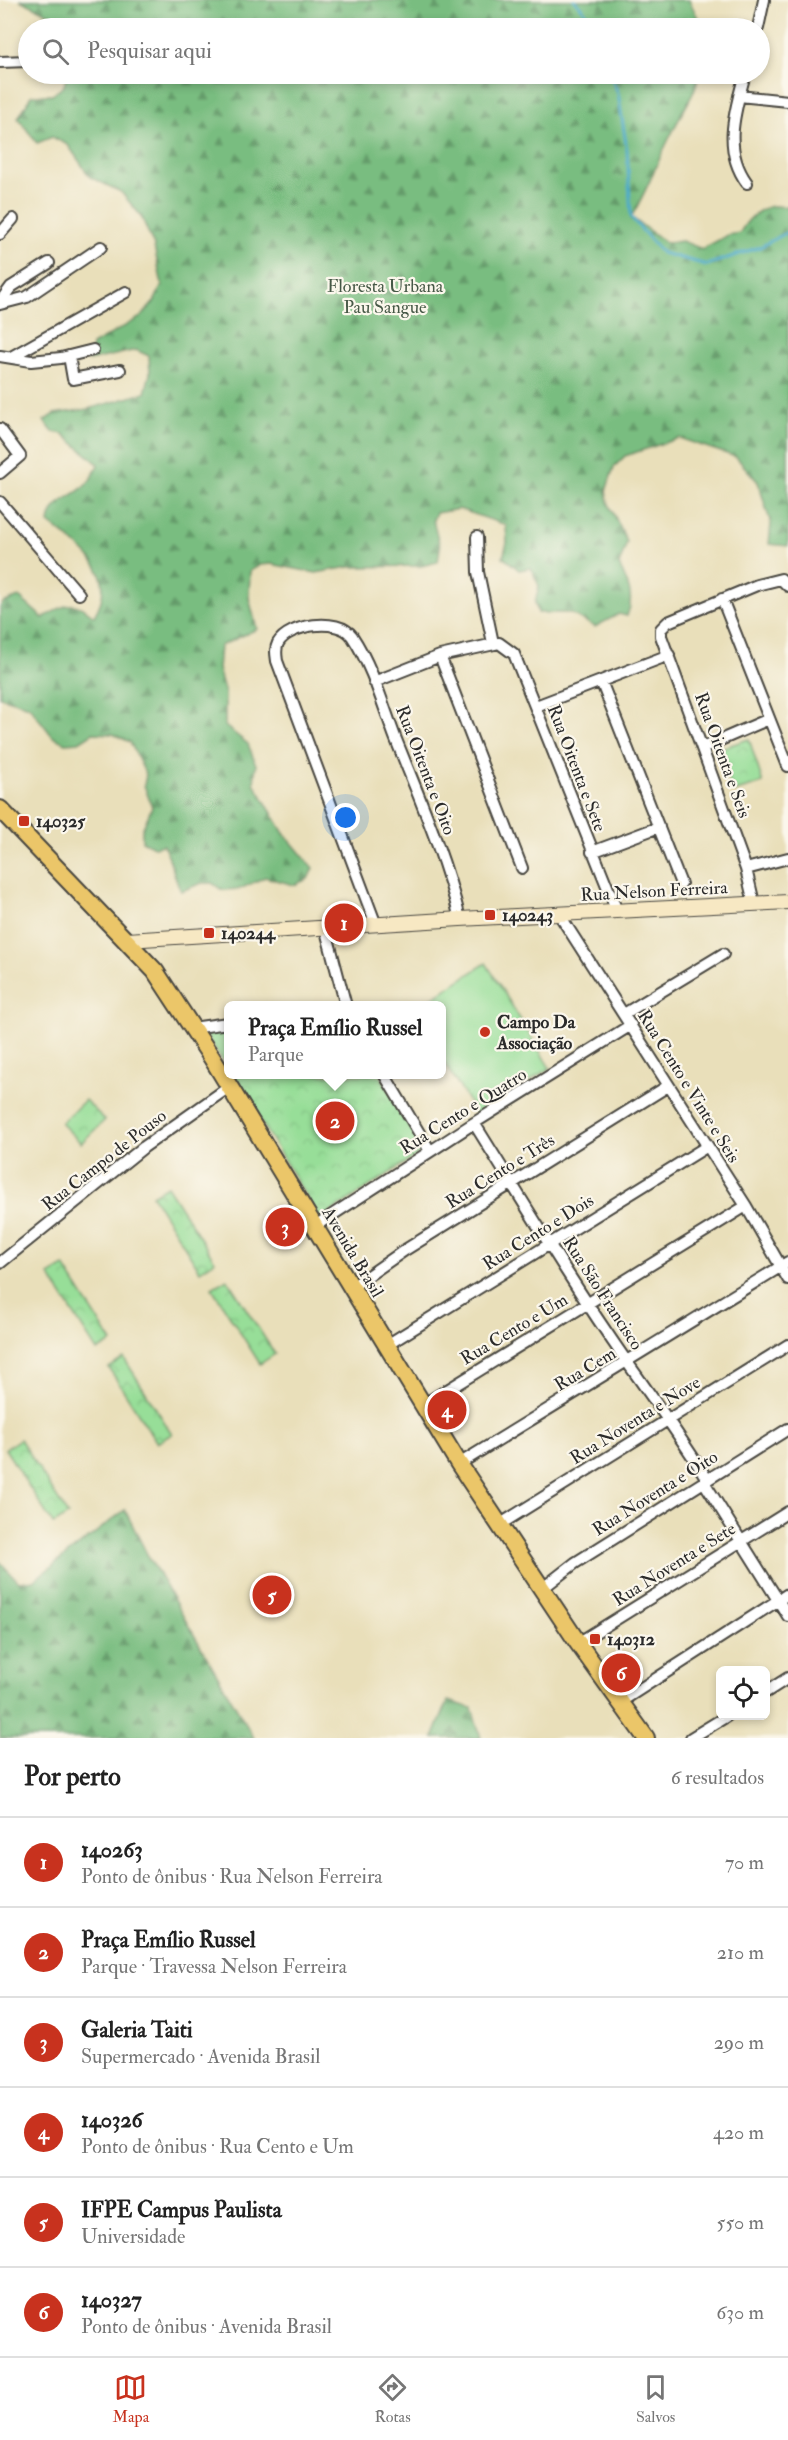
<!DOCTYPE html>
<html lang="pt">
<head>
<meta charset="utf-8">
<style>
	:root { --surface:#fff; --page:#f2f2f2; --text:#222; --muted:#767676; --line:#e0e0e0; --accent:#c8321e }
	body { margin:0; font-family:"IM FELL Double Pica",serif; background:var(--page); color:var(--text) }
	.controls { position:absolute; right:18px; bottom:18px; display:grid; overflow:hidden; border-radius:9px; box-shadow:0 3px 9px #0003 }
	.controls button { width:54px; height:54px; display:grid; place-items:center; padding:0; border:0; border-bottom:2px solid var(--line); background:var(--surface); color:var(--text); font:30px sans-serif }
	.you { position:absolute; left:346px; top:818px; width:21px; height:21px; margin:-15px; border:4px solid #fff; border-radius:50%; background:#1a73e8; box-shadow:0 0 0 9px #1a73e833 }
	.badge { display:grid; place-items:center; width:39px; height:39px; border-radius:50%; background:var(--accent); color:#fff; font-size:20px; font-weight:700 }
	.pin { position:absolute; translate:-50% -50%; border:3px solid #fff; box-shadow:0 2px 6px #0006 }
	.popup { position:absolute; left:224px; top:1001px; width:222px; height:78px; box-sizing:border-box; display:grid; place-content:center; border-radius:9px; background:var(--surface); filter:drop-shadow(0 2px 4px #0005); font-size:20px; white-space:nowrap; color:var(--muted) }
	.popup b { font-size:22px; color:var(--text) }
	.popup::after { content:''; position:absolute; left:50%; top:100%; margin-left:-12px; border:12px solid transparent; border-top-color:var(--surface) }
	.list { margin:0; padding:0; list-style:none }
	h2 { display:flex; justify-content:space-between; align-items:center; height:78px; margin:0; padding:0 24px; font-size:26px }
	h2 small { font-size:20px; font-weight:400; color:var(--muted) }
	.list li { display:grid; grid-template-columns:39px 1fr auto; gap:18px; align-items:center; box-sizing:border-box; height:90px; padding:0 24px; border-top:2px solid var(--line) }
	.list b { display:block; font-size:22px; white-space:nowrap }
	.list p { margin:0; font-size:20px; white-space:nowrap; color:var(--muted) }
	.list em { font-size:20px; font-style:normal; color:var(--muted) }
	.icon { flex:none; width:33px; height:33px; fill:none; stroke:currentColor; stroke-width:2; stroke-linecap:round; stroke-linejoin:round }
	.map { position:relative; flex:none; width:788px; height:1738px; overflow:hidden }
	.search { position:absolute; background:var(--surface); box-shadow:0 3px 9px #0003; left:18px; right:18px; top:18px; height:66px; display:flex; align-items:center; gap:15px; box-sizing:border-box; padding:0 21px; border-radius:33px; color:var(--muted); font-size:22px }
	.sheet { height:618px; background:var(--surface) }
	nav { display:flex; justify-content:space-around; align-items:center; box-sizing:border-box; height:84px; border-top:2px solid var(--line); background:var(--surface); font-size:16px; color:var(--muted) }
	nav a { display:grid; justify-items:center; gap:3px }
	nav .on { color:var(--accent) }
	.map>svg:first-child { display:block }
	.forest { fill:url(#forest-firs); stroke:#527456; stroke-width:1.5 }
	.park { fill:url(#park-crowns); stroke:#618462; stroke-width:1.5 }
	.pitch { fill:#97de98; stroke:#618462; stroke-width:1.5 }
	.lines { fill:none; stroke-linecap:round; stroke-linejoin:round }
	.stream { stroke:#4dabcb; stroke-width:3 }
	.street-casing { stroke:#484640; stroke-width:14 }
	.secondary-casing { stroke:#484640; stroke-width:16 }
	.primary-casing { stroke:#484640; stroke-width:20 }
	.street { stroke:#fff; stroke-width:10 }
	.secondary { stroke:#f7e8c3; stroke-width:14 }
	.primary { stroke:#ebc669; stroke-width:16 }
	.poi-dot { fill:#c8321e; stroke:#fbf7ec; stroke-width:2 }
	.labels { text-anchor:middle; stroke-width:4.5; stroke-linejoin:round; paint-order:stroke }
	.park-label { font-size:18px; fill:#465846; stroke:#fbf7ec }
	.street-label { font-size:18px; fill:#2b2b2b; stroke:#fbf7ec }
	.poi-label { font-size:18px; font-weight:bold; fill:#2b2b2b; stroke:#fbf7ec; text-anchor:start }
</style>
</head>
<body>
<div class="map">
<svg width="788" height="1738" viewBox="0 0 788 1738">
	<defs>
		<pattern id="forest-firs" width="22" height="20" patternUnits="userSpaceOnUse" patternTransform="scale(1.5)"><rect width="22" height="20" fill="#79bd80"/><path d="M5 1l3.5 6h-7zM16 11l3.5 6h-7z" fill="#639a69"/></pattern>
		<pattern id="park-crowns" width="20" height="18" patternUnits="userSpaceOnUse" patternTransform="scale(1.5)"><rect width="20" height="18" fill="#97de98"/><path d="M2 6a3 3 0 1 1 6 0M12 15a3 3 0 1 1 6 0" fill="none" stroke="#82bf83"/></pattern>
	</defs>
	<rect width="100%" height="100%" fill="#fbf7ec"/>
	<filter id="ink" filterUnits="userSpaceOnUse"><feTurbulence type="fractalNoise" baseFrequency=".0167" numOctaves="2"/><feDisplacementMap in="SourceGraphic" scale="12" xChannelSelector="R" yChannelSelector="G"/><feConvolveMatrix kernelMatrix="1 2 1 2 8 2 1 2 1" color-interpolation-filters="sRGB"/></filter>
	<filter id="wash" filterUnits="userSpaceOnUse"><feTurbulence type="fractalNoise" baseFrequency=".008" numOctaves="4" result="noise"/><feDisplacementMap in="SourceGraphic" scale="24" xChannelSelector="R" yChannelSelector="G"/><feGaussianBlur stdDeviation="1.35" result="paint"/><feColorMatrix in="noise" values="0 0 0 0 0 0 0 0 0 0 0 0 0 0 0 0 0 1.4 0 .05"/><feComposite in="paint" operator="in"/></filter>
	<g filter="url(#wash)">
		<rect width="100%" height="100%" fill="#e9dfba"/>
		<path class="forest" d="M 20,0 L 689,0 L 703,28 L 93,28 L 84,19 L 60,19 Z
			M 67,74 L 699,74 C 695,95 681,113 672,133 C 657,161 648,190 631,217 L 666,243 L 682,241 L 702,249 L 728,235 L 740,233 C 746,221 759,207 774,206 C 779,206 783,207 788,206 L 788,546 L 769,544 L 771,524 L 758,482 L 736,457 L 679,438 L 625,456 L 614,467 L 606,491 L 608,502 L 627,542 L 619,565 C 628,583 635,597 627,616 L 619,614 L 595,627 L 570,613 L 538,613 L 535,603 L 539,586 L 531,568 L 519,570 L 503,557 L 507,543 L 506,525 L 459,509 L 436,513 L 433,520 L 440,547 L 438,562 L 421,566 L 349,567 L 316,573 L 271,564 L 260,565 L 250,571 L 249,598 L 257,629 L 220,646 L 218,669 L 225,693 L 225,726 L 248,744 L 256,765 L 254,783 L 283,832 L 313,868 L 308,879 L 294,885 L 265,877 L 240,889 L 222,890 L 212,883 L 202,883 L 181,891 C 173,875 172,860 163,845 L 154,847 L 142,841 L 142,830 L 152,807 L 144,785 L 146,775 L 130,742 L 113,734 L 93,733 L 79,742 L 65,743 L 53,737 L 29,706 L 0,697 L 0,607 L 3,603 L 19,597 L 43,618 C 66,605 71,597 94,616 C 121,572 81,548 49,523 C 52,492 86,502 98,464 L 63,434 L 53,432 L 44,421 L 54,414 L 88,409 L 145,393 L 150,374 L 149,356 L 136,350 L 89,361 L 92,345 L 141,317 L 154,302 L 162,285 L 154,246 L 141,216 L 121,192 L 90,177 L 68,145 L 52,137 L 37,143 L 18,118 L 32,95 L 52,95 L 64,86 Z
			M 125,1510 L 147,1554 L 254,1738 L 0,1738 L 0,1562 L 19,1582 L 34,1580 Z
			M 448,1701 L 472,1708 L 481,1738 L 433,1738 Z"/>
		<path class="park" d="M 749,739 L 763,783 L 733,792 L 718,749 Z
			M 228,1025 L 228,1069 L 201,1028 Z
			M 232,1075 L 380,1075 L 425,1150 L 320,1219 Z
			M 85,1100 L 105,1120 L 81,1143 L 61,1123 Z
			M 167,1186 L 215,1261 L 200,1271 L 152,1195 Z
			M 64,1266 L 112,1342 L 97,1351 L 49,1275 Z
			M 227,1279 L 275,1354 L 260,1364 L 212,1288 Z
			M 124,1358 L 172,1434 L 157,1443 L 109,1368 Z
			M 20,1439 L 68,1515 L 53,1524 L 5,1449 Z"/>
		<path class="pitch" d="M 486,963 L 550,1068 L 477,1115 L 442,1059 L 442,1006 L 421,1005 Z"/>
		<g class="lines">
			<path class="stream" d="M 574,0 L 584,10 L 592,28
				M 610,74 L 618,93 L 627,150 L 631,217 L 662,253 L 707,265 L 760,247 L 788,232"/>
		</g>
	</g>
	<g filter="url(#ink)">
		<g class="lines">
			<defs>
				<path id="street" d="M 758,28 L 764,0
					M 0,62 L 28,61
					M 745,74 C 735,111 722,149 747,183
					M 739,96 L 788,101
					M 0,234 L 13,219
					M 0,302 L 11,287 L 49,263
					M 0,304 L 27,297 L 101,247
					M 0,356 L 31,361 L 61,358 L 93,350
					M 69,356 L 73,379 L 120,370
					M 11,357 L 126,292
					M 0,429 L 20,456 L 0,473
					M 0,502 L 79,594
					M 477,537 L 478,572 L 493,643
					M 722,599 L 788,766
					M 440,656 L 522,868
					M 601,681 L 681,884
					M 374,682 L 440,656 L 499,643 L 514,654 L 617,911
					M 536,706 L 669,655
					M 702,748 L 769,719
					M 592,852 L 659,827
					M 746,869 L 788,858
					M 754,903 L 746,869 L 661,636 L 661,629 L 668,622 L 757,585 L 781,579 L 788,586
					M 559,914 L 746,1206 L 788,1279
					M 376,925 L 277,661 C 276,654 275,649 278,643 C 289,624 338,617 352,636 C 372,666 383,705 395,737 C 419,797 445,856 460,919
					M 325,927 L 346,1006
					M 624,1014 L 723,954
					M 192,1028 L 228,1023
					M 384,1074 L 430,1151
					M 474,1123 C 524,1203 573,1285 627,1362 C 655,1401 682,1439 707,1479
					M 315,1226 L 474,1123 L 631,1025
					M 0,1263 L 144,1147 L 229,1087
					M 352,1287 L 405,1250 L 668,1086
					M 387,1345 L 706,1147
					M 423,1405 L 746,1206
					M 459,1464 L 788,1262
					M 704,1482 L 788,1616
					M 499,1525 L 788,1345
					M 543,1588 L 575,1563 L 788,1429
					M 578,1643 L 788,1512
					M 766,1692 L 788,1678
					M 620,1702 L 788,1594
					M 691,1738 L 727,1716"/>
				<path id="secondary" d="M 127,940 L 460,919 L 788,902"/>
				<path id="primary" d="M 0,809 L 155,971 L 212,1058 L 459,1464 L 578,1643 L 646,1738"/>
			</defs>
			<use href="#street" class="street-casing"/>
			<use href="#secondary" class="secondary-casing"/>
			<use href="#primary" class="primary-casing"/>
			<use href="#street" class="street"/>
			<use href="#secondary" class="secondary"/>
			<use href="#primary" class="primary"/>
		</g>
	</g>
	<g class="poi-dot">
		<rect x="18" y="815" width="12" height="12" rx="3"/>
		<rect x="484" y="909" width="12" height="12" rx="3"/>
		<rect x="203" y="927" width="12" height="12" rx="3"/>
		<circle cx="485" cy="1032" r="6"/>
		<rect x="589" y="1633" width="12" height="12" rx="3"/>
	</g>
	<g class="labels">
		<g class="park-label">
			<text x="385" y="292">Floresta Urbana<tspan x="385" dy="21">Pau Sangue</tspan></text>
		</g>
		<g class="street-label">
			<text transform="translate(723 755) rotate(70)" y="6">Rua Oitenta e Seis</text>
			<text transform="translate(577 768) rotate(69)" y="6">Rua Oitenta e Sete</text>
			<text transform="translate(426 770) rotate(69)" y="6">Rua Oitenta e Oito</text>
			<text transform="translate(654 891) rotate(-3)" y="6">Rua Nelson Ferreira</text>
			<text transform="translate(689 1086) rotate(58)" y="6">Rua Cento e Vinte e Seis</text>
			<text transform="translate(463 1111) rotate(-32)" y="6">Rua Cento e Quatro</text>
			<text transform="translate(104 1160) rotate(-38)" y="6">Rua Campo de Pouso</text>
			<text transform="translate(500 1171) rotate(-32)" y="6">Rua Cento e Três</text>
			<text transform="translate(538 1232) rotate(-32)" y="6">Rua Cento e Dois</text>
			<text transform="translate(353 1252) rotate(59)" y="6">Avenida Brasil</text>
			<text transform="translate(603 1293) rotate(57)" y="6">Rua São Francisco</text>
			<text transform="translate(514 1329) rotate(-31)" y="6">Rua Cento e Um</text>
			<text transform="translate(585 1369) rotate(-31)" y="6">Rua Cem</text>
			<text transform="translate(635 1420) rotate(-32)" y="6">Rua Noventa e Nove</text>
			<text transform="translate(655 1493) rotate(-32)" y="6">Rua Noventa e Oito</text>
			<text transform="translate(674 1564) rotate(-32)" y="6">Rua Noventa e Sete</text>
		</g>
		<g class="poi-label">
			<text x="36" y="827">140325</text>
			<text x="502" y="921">140243</text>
			<text x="221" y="939">140244</text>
			<text x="497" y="1028">Campo Da<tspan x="497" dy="21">Associação</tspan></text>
			<text x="607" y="1645">140312</text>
		</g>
	</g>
</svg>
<div class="controls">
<button><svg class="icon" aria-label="locate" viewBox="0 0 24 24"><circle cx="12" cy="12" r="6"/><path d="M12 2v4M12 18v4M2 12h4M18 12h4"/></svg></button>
</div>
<div class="you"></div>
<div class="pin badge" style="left:344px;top:923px">1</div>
<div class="pin badge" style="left:335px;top:1121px">2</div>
<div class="popup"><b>Praça Emílio Russel</b>Parque</div>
<div class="pin badge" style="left:285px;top:1227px">3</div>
<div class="pin badge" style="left:447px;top:1410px">4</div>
<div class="pin badge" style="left:272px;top:1595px">5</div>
<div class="pin badge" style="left:621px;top:1673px">6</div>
<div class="search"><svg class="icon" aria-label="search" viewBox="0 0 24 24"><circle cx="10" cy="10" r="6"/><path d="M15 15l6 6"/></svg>Pesquisar aqui</div>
</div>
<section class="sheet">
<h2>Por perto<small>6 resultados</small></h2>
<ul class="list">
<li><span class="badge">1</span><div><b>140263</b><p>Ponto de ônibus · Rua Nelson Ferreira</p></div><em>70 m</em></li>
<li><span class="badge">2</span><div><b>Praça Emílio Russel</b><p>Parque · Travessa Nelson Ferreira</p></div><em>210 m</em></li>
<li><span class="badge">3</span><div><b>Galeria Taiti</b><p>Supermercado · Avenida Brasil</p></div><em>290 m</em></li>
<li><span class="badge">4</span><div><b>140326</b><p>Ponto de ônibus · Rua Cento e Um</p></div><em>420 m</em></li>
<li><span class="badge">5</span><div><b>IFPE Campus Paulista</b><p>Universidade</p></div><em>550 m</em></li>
<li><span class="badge">6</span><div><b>140327</b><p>Ponto de ônibus · Avenida Brasil</p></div><em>630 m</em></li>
</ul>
</section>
<nav>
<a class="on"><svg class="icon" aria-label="map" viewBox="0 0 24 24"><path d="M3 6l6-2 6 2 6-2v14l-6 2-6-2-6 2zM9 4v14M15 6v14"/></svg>Mapa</a>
<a><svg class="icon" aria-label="directions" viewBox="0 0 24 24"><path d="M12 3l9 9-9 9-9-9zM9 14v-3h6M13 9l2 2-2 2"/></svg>Rotas</a>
<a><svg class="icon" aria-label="saved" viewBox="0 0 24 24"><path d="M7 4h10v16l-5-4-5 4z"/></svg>Salvos</a>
</nav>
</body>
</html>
